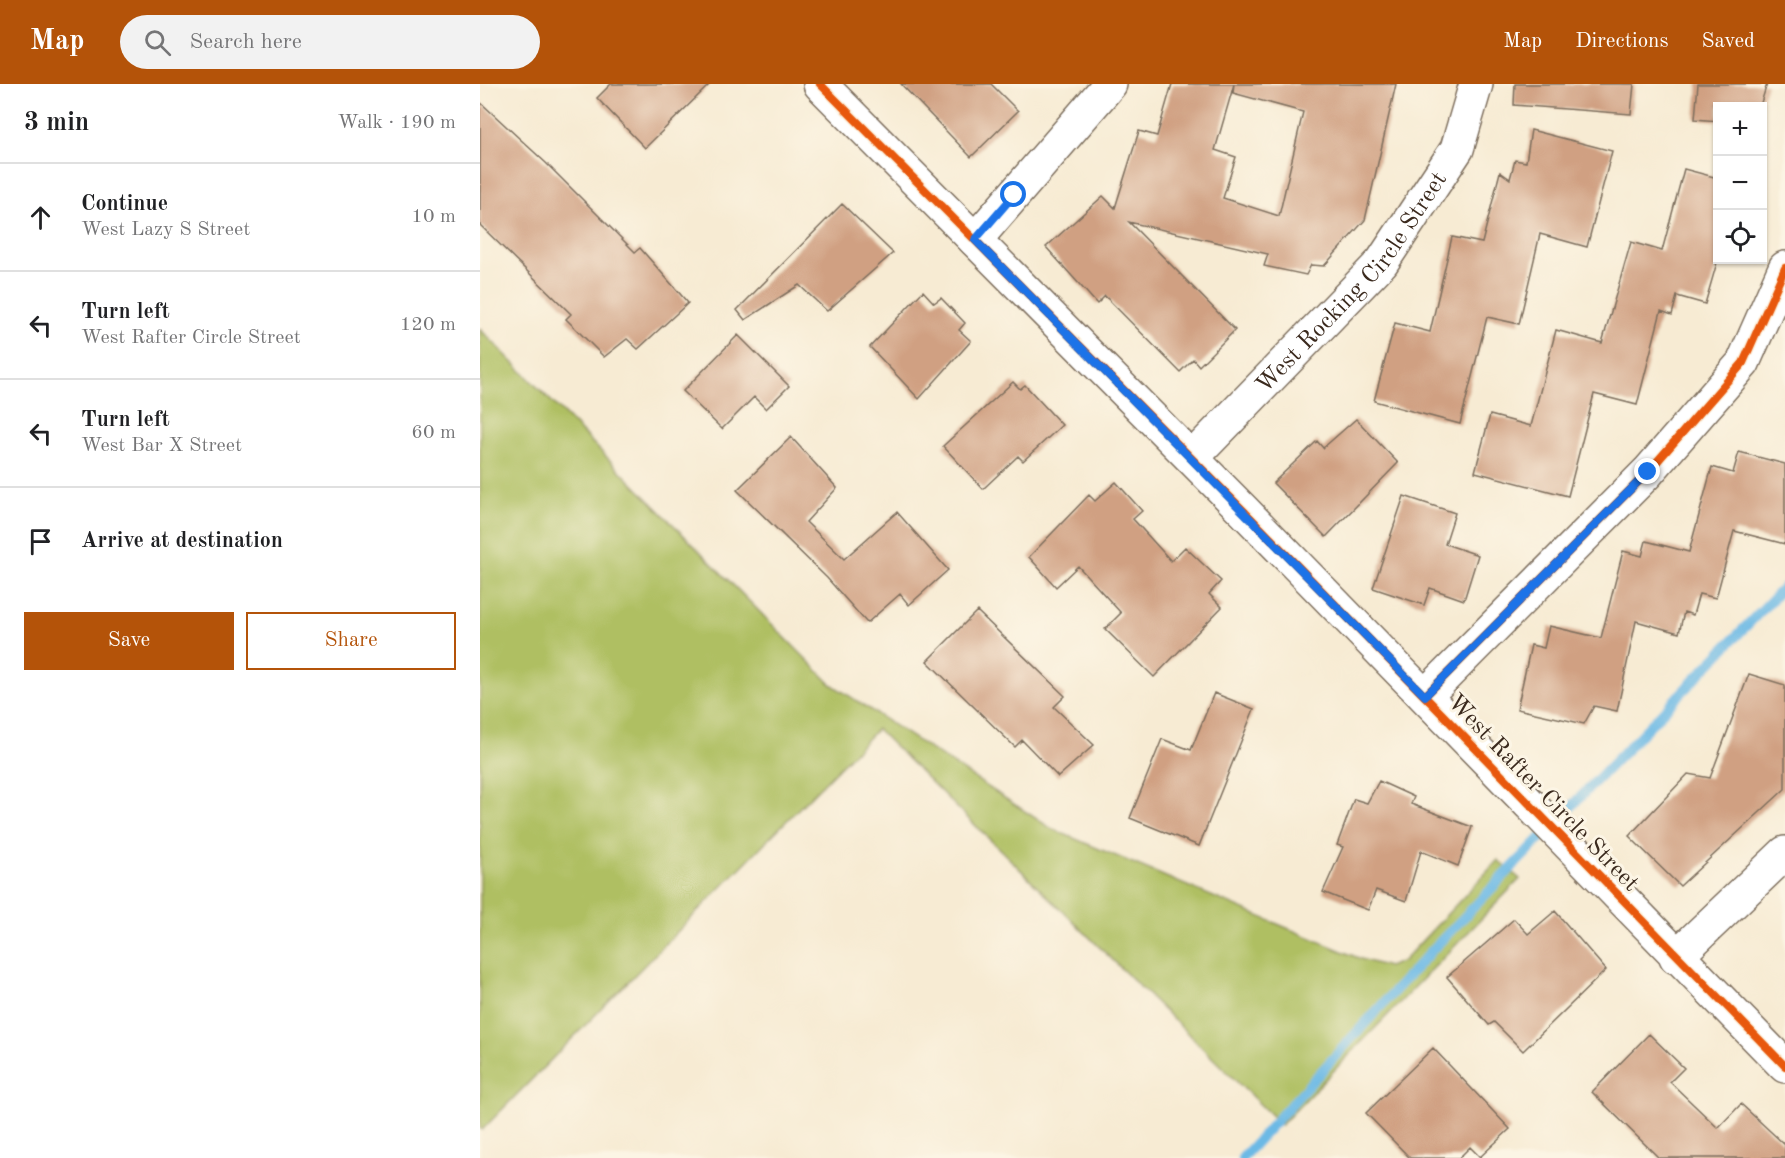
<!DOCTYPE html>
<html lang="en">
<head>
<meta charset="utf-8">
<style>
	:root { --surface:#fff; --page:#f2f2f2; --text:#202124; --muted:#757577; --line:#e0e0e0; --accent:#b45309 }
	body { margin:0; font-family:"Old Standard TT",serif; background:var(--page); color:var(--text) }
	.controls { position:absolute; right:18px; top:18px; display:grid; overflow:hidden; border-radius:0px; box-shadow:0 2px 4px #0004 }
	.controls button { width:54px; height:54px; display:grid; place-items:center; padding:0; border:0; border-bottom:2px solid var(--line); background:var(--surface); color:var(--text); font:30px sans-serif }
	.stop { position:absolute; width:18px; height:18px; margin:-14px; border:4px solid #1a73e8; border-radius:50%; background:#fff }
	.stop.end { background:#1a73e8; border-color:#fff; box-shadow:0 2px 6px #0008 }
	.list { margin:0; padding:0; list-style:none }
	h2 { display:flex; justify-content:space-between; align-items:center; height:78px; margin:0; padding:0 24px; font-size:26px }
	h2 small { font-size:20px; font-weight:400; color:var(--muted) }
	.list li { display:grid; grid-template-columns:39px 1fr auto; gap:18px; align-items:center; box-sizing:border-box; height:108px; padding:0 24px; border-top:2px solid var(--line) }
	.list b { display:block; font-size:22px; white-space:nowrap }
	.list p { margin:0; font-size:20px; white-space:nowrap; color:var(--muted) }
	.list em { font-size:20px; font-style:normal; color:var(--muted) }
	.actions { display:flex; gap:12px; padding:18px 24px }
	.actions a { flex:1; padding:14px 0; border:2px solid var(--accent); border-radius:0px; text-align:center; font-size:21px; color:var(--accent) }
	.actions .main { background:var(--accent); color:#fff }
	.icon { flex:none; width:33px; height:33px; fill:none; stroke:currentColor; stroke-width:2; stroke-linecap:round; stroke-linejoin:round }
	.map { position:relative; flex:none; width:1305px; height:1074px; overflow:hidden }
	header { display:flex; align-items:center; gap:36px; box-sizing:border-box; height:84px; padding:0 30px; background:var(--accent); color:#fff }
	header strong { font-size:28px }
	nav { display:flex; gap:33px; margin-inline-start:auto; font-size:21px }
	.search { width:420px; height:54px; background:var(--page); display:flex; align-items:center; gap:15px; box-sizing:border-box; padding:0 21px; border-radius:33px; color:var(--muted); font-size:22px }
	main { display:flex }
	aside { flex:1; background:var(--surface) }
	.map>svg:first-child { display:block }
	.green { fill:#afbf62; stroke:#757440; stroke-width:1.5 }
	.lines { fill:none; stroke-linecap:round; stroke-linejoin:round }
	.stream { stroke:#6cb9e5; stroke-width:10 }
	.building { fill:#d0a082; fill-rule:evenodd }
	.minor-casing { stroke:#7d6e5d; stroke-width:36 }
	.minor { stroke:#fff; stroke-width:33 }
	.cycleway-casing { stroke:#fcf5e5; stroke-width:11 }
	.cycleway { stroke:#e8590c; stroke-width:8 }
	.route { stroke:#1a73e8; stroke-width:8 }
	.labels { text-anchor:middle; stroke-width:6; stroke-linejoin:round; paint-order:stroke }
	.street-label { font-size:24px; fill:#3b2a1e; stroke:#fcf5e5 }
</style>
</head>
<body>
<header>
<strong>Map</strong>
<div class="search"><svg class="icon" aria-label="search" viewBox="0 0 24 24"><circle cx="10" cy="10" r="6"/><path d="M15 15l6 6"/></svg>Search here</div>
<nav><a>Map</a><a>Directions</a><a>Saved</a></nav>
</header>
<main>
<aside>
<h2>3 min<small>Walk · 190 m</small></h2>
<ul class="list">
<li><svg class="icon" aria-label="ahead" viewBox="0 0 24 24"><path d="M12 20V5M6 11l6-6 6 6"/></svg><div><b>Continue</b><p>West Lazy S Street</p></div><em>10 m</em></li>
<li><svg class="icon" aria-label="left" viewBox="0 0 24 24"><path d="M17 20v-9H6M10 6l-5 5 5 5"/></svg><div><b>Turn left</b><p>West Rafter Circle Street</p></div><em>120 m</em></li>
<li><svg class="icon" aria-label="left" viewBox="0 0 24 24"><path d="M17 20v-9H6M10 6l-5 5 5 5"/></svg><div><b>Turn left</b><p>West Bar X Street</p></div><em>60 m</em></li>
<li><svg class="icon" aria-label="arrive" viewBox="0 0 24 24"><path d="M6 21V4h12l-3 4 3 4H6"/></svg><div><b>Arrive at destination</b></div></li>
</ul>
<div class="actions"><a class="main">Save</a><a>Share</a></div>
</aside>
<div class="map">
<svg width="1305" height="1074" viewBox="0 0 1305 1074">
	<rect width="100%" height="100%" fill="#fcf5e5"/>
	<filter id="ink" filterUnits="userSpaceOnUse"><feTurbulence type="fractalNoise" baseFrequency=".0167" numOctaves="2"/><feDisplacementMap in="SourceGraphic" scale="12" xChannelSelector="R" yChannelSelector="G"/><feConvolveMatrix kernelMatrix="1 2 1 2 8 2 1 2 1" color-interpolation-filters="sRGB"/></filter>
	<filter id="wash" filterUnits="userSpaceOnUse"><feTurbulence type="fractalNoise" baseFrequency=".008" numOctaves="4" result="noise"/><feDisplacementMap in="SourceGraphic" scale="24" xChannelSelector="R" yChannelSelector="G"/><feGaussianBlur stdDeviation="1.35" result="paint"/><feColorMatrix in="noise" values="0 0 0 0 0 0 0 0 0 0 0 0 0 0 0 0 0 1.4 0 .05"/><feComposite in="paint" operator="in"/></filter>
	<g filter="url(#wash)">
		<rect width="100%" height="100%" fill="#f7ebd3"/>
		<path class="green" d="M 0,245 L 351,600 L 572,745 L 881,875 L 908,883 L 923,877 L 1018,776 L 1040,795 L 801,1041 L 397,645 L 2,1046 L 0,1044 Z"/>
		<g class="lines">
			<path class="stream" d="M 762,1074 L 954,864 L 1305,502"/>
		</g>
		<g id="blocks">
			<path class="building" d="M 131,0 L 230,0 L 165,64 L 117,14 Z
				M 421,0 L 511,0 L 538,27 L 491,73 Z
				M 692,0 L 916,0 L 885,136 L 844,182 L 831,181 L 826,191 L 784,182 L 788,170 L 649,138 L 755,246 L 719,282 L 713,275 L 700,288 L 625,212 L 617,220 L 566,163 L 623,112 L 635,124 L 659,47 L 677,52 ZM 754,0 L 753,9 L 823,28 L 799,132 L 743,114 L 756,73 L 735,66 Z
				M 1035,0 L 1154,0 L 1151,30 L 1034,21 Z
				M 1218,0 L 1287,0 L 1280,22 L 1238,22 L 1238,37 L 1215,35 Z
				M 0,18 L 66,79 L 155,168 L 160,164 L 208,219 L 158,265 L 147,255 L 124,273 L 86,235 L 91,230 L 0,141 Z
				M 1051,46 L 1132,67 L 1107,163 L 1060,150 L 1039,240 L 1007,233 L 980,340 L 894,317 L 915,239 L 950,248 L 972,153 L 1002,159 L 1020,88 L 1030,95 L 1035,76 L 1046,78 Z
				M 1204,85 L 1238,94 L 1238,175 L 1225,220 L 1197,212 L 1192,231 L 1181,227 L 1157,321 L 1114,310 L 1088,412 L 995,388 L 1010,331 L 1051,342 L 1076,246 L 1122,259 L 1151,158 L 1182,167 Z
				M 362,120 L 413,169 L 347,227 L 319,201 L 265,236 L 257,226 Z
				M 443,207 L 454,219 L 461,214 L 485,239 L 479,246 L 491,257 L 439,315 L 390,263 Z
				M 258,251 L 309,302 L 286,325 L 274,313 L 242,345 L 203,307 Z
				M 533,298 L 540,305 L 545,301 L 582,341 L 543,377 L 538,372 L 503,405 L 463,362 Z
				M 876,335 L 918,379 L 846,453 L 793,399 L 837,357 L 843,364 Z
				M 311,353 L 357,404 L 326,438 L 364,475 L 417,428 L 468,486 L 429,521 L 420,510 L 387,539 L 347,494 L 257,406 Z
				M 1259,368 L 1305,380 L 1305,460 L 1254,447 L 1236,514 L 1219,510 L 1213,531 L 1204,528 L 1199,549 L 1156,537 L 1137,627 L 1114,622 L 1104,640 L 1037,625 L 1051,561 L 1064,564 L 1069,542 L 1121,554 L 1143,467 L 1162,472 L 1166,457 L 1209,468 L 1232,383 L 1253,389 Z
				M 636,398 L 662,427 L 653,435 L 691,477 L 705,463 L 741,497 L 729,510 L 742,523 L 674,593 L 625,545 L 641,529 L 598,482 L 576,503 L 549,473 L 609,411 L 615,417 Z
				M 924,412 L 975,429 L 965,460 L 998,471 L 984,516 L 950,504 L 944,521 L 893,504 Z
				M 497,527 L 585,612 L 574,623 L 614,661 L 578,693 L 542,656 L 535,663 L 447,577 Z
				M 1269,590 L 1305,601 L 1305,705 L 1200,802 L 1149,752 L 1208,690 L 1230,694 Z
				M 734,609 L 774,625 L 719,762 L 650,734 L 682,655 L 711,666 Z
				M 899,697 L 934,713 L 931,720 L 992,743 L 978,782 L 941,767 L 926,817 L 896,806 L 888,826 L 843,808 L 863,763 L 857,761 L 874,715 L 887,719 Z
				M 1075,827 L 1126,886 L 1043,967 L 1014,938 L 1009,941 L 967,893 L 1034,835 L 1048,850 Z
				M 1169,950 L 1204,984 L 1190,998 L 1238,1044 L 1261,1020 L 1305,1061 L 1305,1074 L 1179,1074 L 1112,1008 Z
				M 953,964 L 1030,1045 L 1000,1073 L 990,1063 L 979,1074 L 930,1074 L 886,1029 Z"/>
		</g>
	</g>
	<g filter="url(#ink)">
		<use href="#blocks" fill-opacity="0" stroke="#7d6e5d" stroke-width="1.5"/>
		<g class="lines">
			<defs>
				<g id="minor">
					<path d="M 340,0 L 764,427 L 1305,982"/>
					<path d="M 495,156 L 630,0"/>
					<path id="s1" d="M 712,374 L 902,178 L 977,65 L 996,0"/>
					<path d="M 945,612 L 1168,388 L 1263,279 L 1305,184"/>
					<path d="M 1196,873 L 1305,769"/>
				</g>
			</defs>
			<use href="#minor" class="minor-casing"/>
			<use href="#minor" class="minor"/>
			<defs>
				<path id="cycleway" d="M 340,0 L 764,427 L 1305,982
					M 945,612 L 1168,388 L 1263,279 L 1305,184"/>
			</defs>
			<use href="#cycleway" class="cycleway-casing"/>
			<use href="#cycleway" class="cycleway"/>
		</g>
	</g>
	<g class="lines" filter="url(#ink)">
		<path class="route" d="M 534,111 L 495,156 L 945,612 L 1168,388"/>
	</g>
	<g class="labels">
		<g class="street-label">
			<text dy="8" stroke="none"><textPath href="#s1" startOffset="238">West Rocking Circle Street</textPath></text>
			<text transform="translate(1064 708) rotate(46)" y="8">West Rafter Circle Street</text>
		</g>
	</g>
</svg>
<div class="controls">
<button>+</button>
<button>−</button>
<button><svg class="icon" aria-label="locate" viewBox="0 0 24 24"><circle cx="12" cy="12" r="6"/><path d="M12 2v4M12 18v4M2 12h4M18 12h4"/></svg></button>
</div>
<div class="stop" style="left:534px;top:111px"></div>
<div class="stop end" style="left:1168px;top:388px"></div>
</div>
</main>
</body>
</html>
